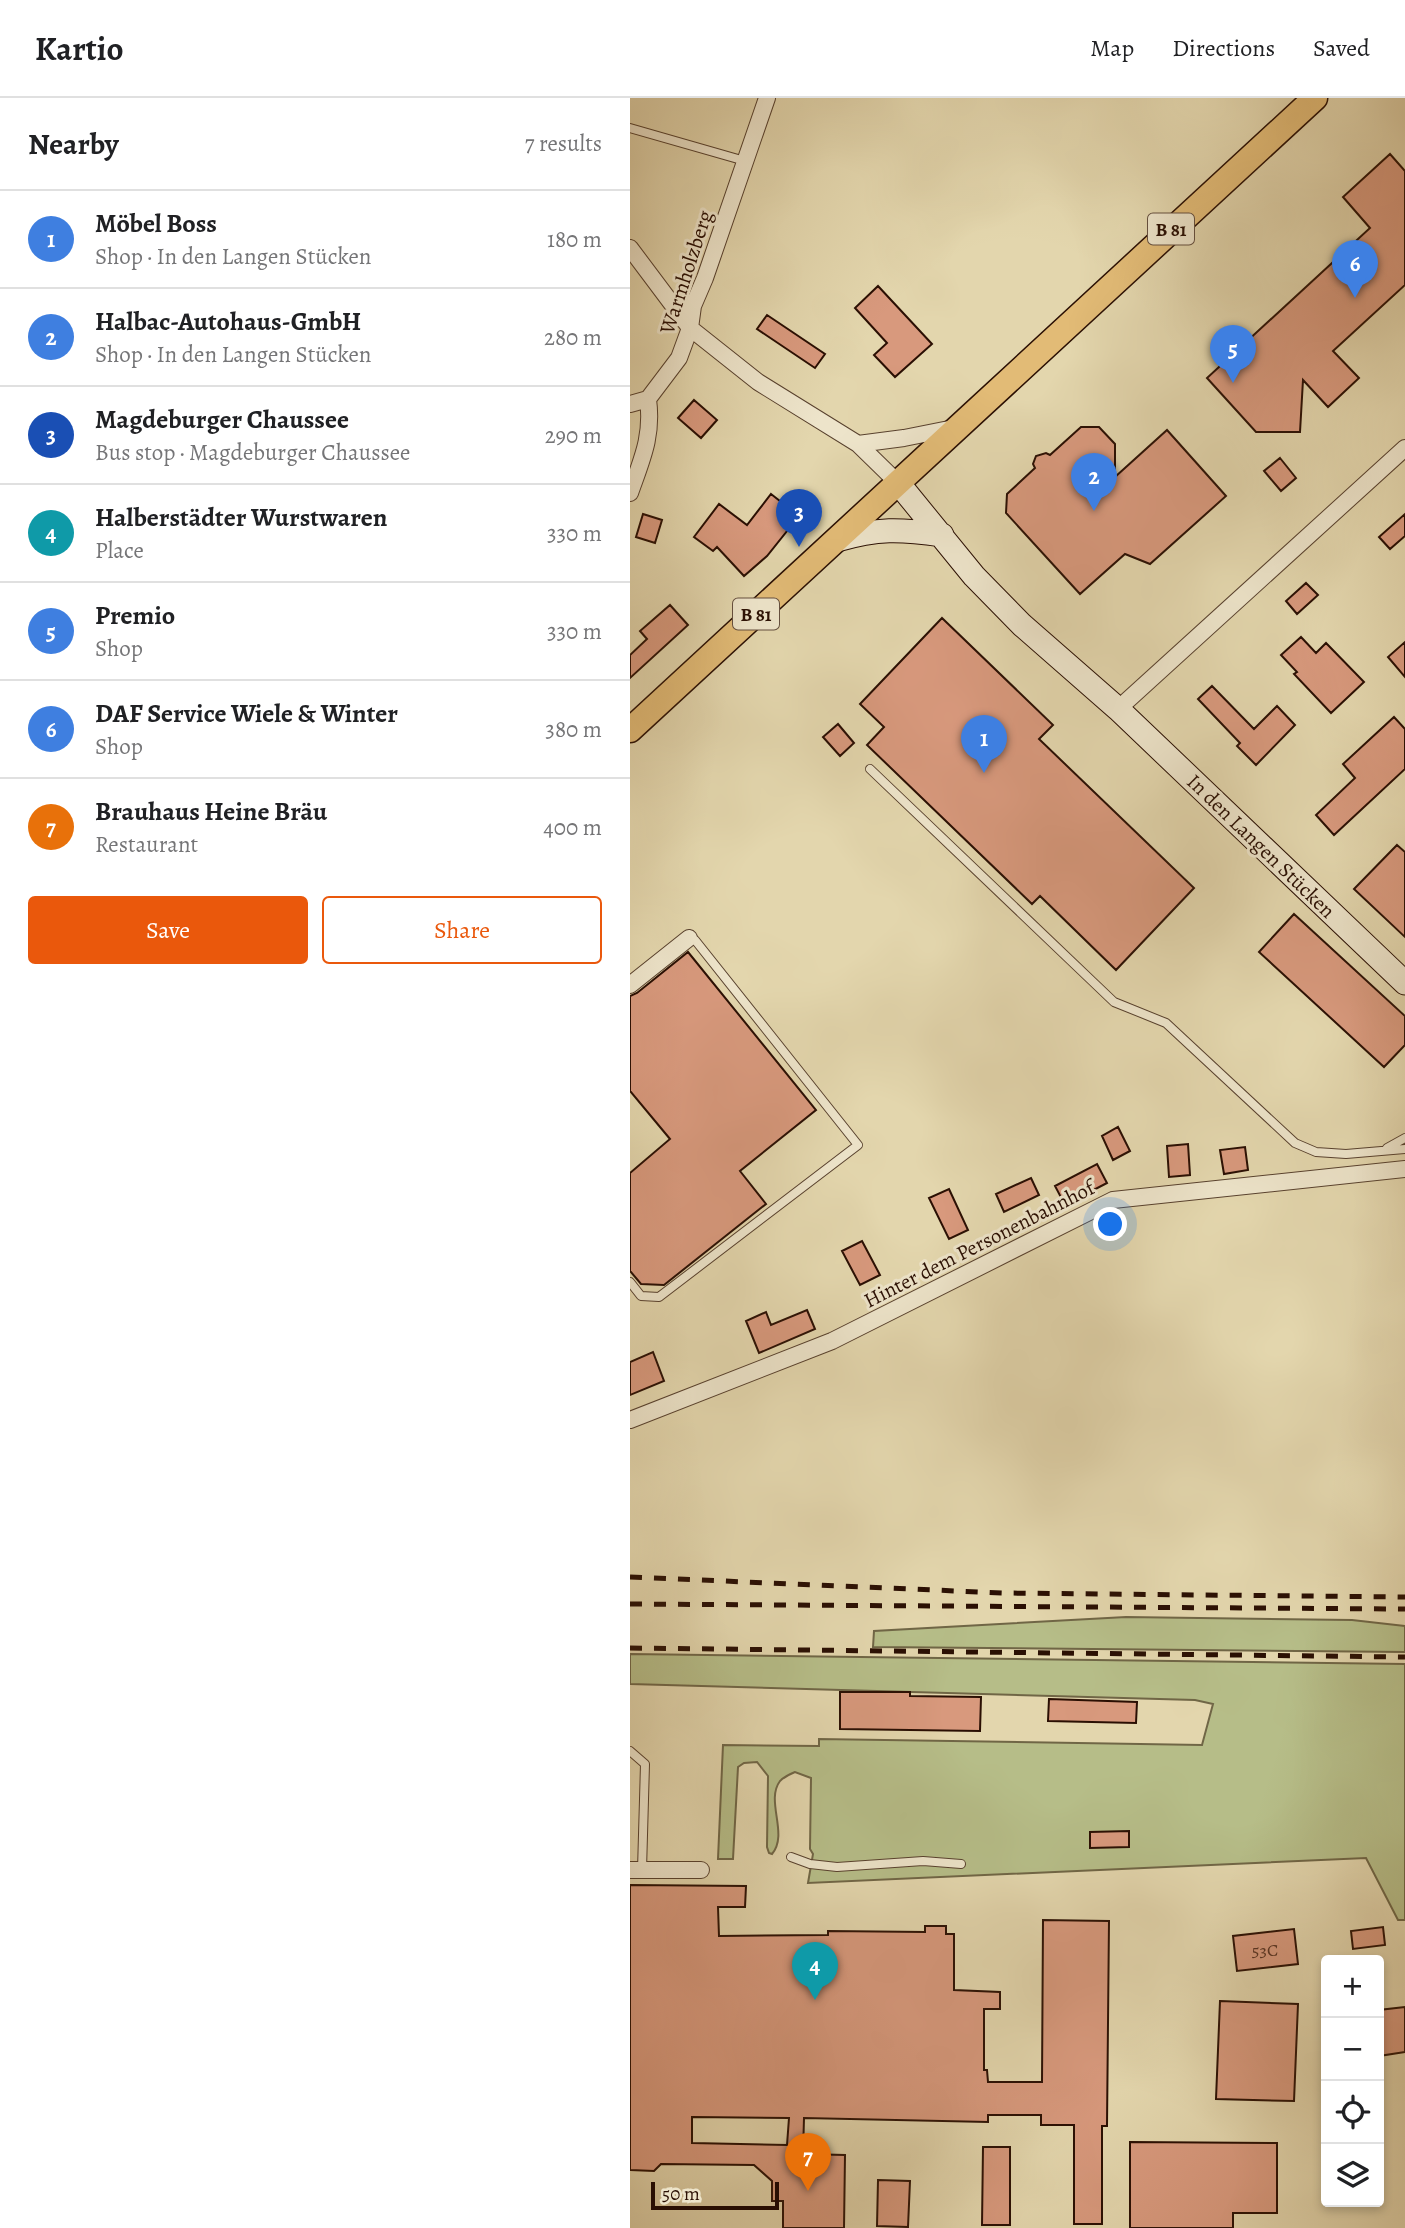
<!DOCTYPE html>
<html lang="en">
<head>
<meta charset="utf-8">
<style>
	:root { --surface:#fff; --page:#f2f2f2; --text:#202124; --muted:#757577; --line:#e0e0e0; --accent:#ea580c }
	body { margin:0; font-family:Alegreya,serif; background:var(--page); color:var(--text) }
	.controls { position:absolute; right:21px; bottom:21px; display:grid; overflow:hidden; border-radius:7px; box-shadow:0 4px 10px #0003 }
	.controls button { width:63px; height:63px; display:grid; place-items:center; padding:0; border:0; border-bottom:2px solid var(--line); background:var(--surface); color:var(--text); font:35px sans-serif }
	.scale { position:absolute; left:21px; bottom:18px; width:128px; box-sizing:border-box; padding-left:7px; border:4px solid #2a0f03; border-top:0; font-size:19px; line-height:24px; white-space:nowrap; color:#2a0f03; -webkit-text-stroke:5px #ede4ca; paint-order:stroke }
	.you { position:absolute; left:481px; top:1127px; width:24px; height:24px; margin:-18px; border:5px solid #fff; border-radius:50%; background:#1a73e8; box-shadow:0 0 0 10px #1a73e833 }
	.badge { display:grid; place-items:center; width:46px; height:46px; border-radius:50%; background:var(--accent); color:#fff; font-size:23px; font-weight:700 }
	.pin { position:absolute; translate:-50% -58px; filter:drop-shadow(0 2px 4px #0008) }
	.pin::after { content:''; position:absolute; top:37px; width:24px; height:21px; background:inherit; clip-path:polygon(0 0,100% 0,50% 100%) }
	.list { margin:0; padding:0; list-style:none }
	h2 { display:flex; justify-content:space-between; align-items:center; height:91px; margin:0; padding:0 28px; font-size:30px }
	h2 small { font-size:23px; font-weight:400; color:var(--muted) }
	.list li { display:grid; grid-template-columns:46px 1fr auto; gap:21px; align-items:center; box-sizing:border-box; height:98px; padding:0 28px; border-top:2px solid var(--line) }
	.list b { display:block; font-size:26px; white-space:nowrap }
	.list p { margin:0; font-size:23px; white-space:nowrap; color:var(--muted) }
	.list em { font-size:23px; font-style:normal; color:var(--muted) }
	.actions { display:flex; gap:14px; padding:21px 28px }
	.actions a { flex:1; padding:16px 0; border:2px solid var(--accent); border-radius:7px; text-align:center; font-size:24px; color:var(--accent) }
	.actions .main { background:var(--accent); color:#fff }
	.icon { flex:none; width:38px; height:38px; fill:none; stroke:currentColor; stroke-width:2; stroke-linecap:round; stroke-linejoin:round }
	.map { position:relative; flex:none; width:775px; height:2130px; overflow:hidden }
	header { display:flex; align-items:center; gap:42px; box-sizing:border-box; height:98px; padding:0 35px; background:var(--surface); border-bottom:2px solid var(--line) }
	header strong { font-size:33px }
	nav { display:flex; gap:38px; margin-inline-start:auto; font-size:24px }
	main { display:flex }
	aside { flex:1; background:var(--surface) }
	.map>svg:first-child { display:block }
	.green { fill:#b6bd88; stroke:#706646; stroke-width:2 }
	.building { fill:#d8997d; stroke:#2a0f03; stroke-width:2; fill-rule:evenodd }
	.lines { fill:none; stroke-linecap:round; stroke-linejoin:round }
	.lane-casing { stroke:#58412e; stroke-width:10 }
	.street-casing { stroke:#58412e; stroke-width:18 }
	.secondary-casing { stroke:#2a0f03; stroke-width:25 }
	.primary-casing { stroke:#2a0f03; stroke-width:27 }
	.lane { stroke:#ede4ca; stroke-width:8 }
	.street { stroke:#ede4ca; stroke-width:16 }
	.secondary { stroke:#ede4ca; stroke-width:23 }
	.primary { stroke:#e2bb76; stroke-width:24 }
	.rail { stroke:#2a0f03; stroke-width:5; stroke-dasharray:12 12; stroke-linecap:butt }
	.labels { text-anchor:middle; stroke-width:6; stroke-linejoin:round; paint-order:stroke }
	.number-label { font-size:18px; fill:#563222 }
	.shield { fill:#ede4ca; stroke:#644f3f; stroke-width:2 }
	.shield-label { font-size:19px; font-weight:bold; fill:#2a0f03 }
	.street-label { font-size:21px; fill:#2a0f03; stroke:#ede4ca }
</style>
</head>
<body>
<header>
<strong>Kartio</strong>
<nav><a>Map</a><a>Directions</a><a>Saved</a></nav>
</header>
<main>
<aside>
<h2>Nearby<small>7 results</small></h2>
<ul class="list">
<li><span class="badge" style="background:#3f7fe0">1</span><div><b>Möbel Boss</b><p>Shop · In den Langen Stücken</p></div><em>180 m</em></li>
<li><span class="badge" style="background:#3f7fe0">2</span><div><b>Halbac-Autohaus-GmbH</b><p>Shop · In den Langen Stücken</p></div><em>280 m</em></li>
<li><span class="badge" style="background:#1a4fb4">3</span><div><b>Magdeburger Chaussee</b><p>Bus stop · Magdeburger Chaussee</p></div><em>290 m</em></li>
<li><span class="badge" style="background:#0f9aa8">4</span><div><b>Halberstädter Wurstwaren</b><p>Place</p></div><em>330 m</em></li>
<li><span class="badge" style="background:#3f7fe0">5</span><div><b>Premio</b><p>Shop</p></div><em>330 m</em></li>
<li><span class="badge" style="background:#3f7fe0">6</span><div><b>DAF Service Wiele &amp; Winter</b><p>Shop</p></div><em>380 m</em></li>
<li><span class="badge" style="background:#e8710a">7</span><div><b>Brauhaus Heine Bräu</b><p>Restaurant</p></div><em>400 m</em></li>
</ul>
<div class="actions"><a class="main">Save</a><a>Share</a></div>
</aside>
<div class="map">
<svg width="775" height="2130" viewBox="0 0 775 2130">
	<rect width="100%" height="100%" fill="#e3d6ad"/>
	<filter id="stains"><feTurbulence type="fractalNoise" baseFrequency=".00286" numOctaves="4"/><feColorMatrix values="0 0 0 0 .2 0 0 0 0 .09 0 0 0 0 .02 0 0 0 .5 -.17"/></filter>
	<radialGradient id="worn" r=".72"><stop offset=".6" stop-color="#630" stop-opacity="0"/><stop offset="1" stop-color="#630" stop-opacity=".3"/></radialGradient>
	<path class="green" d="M 496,1519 L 722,1522 L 775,1528 L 775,1554 L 243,1549 L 244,1533 Z
		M 0,1556 L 775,1566 L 775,1822 L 768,1822 L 736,1760 L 178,1785 L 183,1756 L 180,1751 L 181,1680 L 165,1674 C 160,1676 154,1679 150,1683 C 135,1703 159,1736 142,1756 L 139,1755 L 137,1749 L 138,1678 L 127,1664 L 114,1665 L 108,1669 L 103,1761 L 88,1761 L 93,1647 L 189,1648 L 189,1641 L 572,1647 L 583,1606 L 565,1602 L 0,1586 Z"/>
	<path class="building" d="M 760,56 L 775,73 L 775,187 L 703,253 L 729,280 L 698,309 L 673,282 L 670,334 L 626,334 L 577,280 L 740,130 L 713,99 Z
		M 248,188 L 302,246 L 265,279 L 244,257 L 257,245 L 225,210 Z
		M 137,217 L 195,256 L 185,270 L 127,231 Z
		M 64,302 L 87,322 L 71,340 L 48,320 Z
		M 451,329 L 469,329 L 485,346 L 485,379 L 537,332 L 596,398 L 520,466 L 495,456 L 450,496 L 376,415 L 377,396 L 405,370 L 403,366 L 406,358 L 416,355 L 420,357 Z
		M 650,360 L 666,380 L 651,393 L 634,373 Z
		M 141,396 L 169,418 L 137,458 L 114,478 L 87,449 L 83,453 L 64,439 L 89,406 L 117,427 Z
		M 13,416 L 32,422 L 25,445 L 6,439 Z
		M 775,416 L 775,438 L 760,451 L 749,439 Z
		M 676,485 L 688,497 L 667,516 L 656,503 Z
		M 40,507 L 58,527 L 0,580 L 0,557 L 17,541 L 10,533 Z
		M 312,520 L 423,627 L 409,641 L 564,790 L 486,872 L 410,798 L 402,806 L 237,647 L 254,629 L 230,606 Z
		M 671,539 L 686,555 L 696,545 L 734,584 L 701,615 L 664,576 L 667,574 L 651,557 Z
		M 775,544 L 775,579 L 758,559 Z
		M 582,588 L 624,631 L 647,608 L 665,627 L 626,667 L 607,648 L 610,645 L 568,601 Z
		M 764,619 L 775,631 L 775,671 L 704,737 L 686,717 L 725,680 L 713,666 Z
		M 208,626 L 224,645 L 210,658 L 193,639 Z
		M 767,747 L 775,754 L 775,839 L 724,791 Z
		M 664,816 L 775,918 L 775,947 L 754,969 L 629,854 Z
		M 58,854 L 186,1012 L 110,1073 L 136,1106 L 34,1187 L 11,1186 L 0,1173 L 0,1075 L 40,1041 L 0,993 L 0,898 L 7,895 Z
		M 488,1029 L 500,1053 L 483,1062 L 472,1038 Z
		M 558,1046 L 560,1077 L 539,1079 L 537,1048 Z
		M 615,1049 L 618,1072 L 594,1076 L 590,1052 Z
		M 467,1066 L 477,1085 L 435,1107 L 425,1088 Z
		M 401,1080 L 409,1097 L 374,1114 L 366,1096 Z
		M 319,1091 L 338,1132 L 319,1141 L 299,1100 Z
		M 232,1143 L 250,1177 L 230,1187 L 212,1153 Z
		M 177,1212 L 185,1231 L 129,1255 L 116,1223 L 136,1214 L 141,1227 Z
		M 23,1254 L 34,1283 L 0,1297 L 0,1264 Z
		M 210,1594 L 280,1594 L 280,1598 L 351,1599 L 350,1633 L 210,1631 Z
		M 419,1601 L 507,1604 L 506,1625 L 418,1623 Z
		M 499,1733 L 499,1749 L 460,1750 L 460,1734 Z
		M 0,1787 L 116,1788 L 115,1809 L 88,1809 L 89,1838 L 198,1837 L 198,1833 L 295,1834 L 295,1828 L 316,1828 L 316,1836 L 324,1836 L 324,1892 L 370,1894 L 370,1911 L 354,1911 L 354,1972 L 357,1972 L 358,1984 L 412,1984 L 413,1822 L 479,1823 L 477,2028 L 472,2028 L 472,2126 L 444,2126 L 444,2027 L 411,2027 L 411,2017 L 358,2017 L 358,2024 L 174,2020 L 173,2056 L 215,2057 L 214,2130 L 153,2130 L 153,2103 L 142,2103 L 142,2083 L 124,2067 L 31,2066 L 24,2073 L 0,2072 ZM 62,2019 L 159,2020 L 157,2047 L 62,2045 Z
		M 753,1829 L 755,1847 L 723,1851 L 721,1833 Z
		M 664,1831 L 668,1866 L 607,1873 L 603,1838 Z
		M 590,1903 L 668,1906 L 664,2003 L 586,2001 Z
		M 775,1909 L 775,1954 L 749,1958 L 749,1912 Z
		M 500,2044 L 647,2045 L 647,2115 L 603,2115 L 603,2130 L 500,2130 Z
		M 353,2049 L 380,2049 L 380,2127 L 352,2127 Z
		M 248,2082 L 280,2083 L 278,2129 L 247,2128 Z"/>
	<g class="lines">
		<defs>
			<path id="lane" d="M 0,30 L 115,63
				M 240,671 L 484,904 L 536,925 L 665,1045 L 686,1054 L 716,1056 L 775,1051
				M 757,1050 L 775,1040
				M 0,1184 L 11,1198 L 29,1199 L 228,1047 L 65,842 L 59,840
				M 0,1653 L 15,1666 L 12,1772
				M 161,1759 L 180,1766 L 207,1769 L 293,1763 L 331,1766"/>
			<path id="street" d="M 0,150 L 60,230 L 128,284 L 228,346 L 269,386
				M 0,306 L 18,301
				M 228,346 L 274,340 L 324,330
				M 0,395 C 12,361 23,338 18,301 L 49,260 L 60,230 L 63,208 L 75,180 L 137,0
				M 488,611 L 775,350
				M 0,887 L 59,840
				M 0,1322 L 202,1243 L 483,1102 L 775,1071
				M 0,1772 L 71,1772"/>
			<path id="secondary" d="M 269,386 L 344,478 L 392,527 L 488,611 L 775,885
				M 207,442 C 248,430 270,431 312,437"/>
			<path id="primary" d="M 0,632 C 229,422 456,210 685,0"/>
		</defs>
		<use href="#lane" class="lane-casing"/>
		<use href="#street" class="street-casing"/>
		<use href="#secondary" class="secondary-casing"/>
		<use href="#primary" class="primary-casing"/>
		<use href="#lane" class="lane"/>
		<use href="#street" class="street"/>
		<use href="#secondary" class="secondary"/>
		<use href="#primary" class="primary"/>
		<path class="rail" d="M 0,1479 L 373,1495 L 775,1499
			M 0,1506 L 775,1511
			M 0,1550 L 775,1559"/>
	</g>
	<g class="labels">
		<g class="number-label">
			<text x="635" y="1858">53C</text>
		</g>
		<g class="shield">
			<rect x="518" y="115.5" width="46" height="31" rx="5"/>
			<rect x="103" y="500.5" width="46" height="31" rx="5"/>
		</g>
		<g class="shield-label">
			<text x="541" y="138">B 81</text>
			<text x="126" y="523">B 81</text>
		</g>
		<g class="street-label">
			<text transform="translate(56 174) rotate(-72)" y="7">Warmholzberg</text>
			<text transform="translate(631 748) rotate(44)" y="7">In den Langen Stücken</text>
			<text transform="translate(349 1146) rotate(-27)" y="7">Hinter dem Personenbahnhof</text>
		</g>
	</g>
	<rect width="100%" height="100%" filter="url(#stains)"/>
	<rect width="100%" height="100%" fill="url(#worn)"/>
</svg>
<div class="controls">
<button>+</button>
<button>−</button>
<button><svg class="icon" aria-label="locate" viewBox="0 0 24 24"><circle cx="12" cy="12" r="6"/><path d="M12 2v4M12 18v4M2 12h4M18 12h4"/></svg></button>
<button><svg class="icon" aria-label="layers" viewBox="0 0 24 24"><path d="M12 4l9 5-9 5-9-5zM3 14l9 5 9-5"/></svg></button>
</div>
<div class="scale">50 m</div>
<div class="you"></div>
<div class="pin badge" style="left:354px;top:675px;background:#3f7fe0">1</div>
<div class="pin badge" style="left:464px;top:413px;background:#3f7fe0">2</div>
<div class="pin badge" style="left:169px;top:449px;background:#1a4fb4">3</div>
<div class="pin badge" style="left:185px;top:1902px;background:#0f9aa8">4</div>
<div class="pin badge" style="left:603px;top:285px;background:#3f7fe0">5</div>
<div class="pin badge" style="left:725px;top:200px;background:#3f7fe0">6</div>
<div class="pin badge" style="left:178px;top:2093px;background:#e8710a">7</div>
</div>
</main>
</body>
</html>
